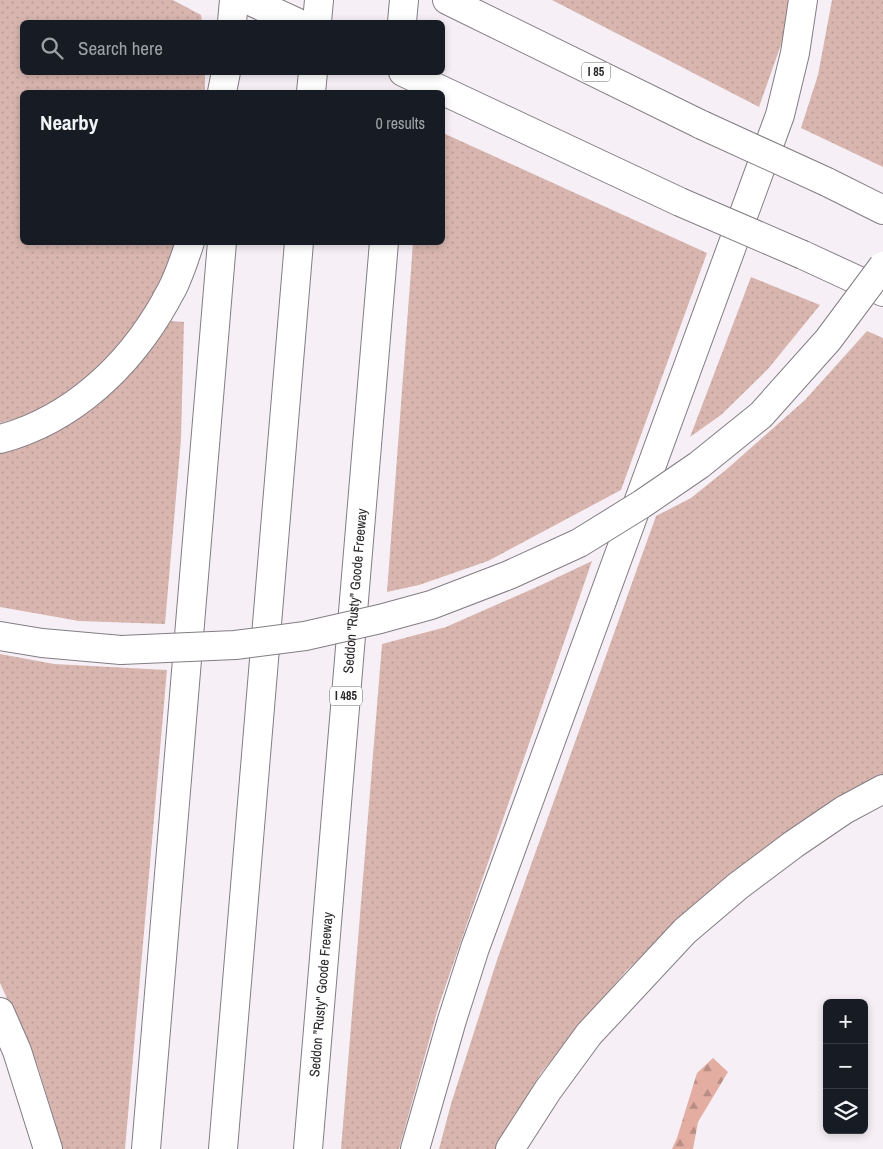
<!DOCTYPE html>
<html lang="en">
<head>
<meta charset="utf-8">
<style>
	:root { --surface:#171b24; --page:#242831; --text:#f1f3f6; --muted:#9ea1a6; --line:#363941 }
	body { margin:0; font-family:"Archivo Narrow",sans-serif; background:var(--page); color:var(--text) }
	.controls { position:absolute; right:15px; bottom:15px; display:grid; overflow:hidden; border-radius:8px; box-shadow:0 2px 8px #0003 }
	.controls button { width:45px; height:45px; display:grid; place-items:center; padding:0; border:0; border-bottom:1px solid var(--line); background:var(--surface); color:var(--text); font:25px sans-serif }
	.list { margin:0; padding:0; list-style:none }
	h2 { display:flex; justify-content:space-between; align-items:center; height:65px; margin:0; padding:0 20px; font-size:21px }
	h2 small { font-size:16px; font-weight:400; color:var(--muted) }
	.icon { flex:none; width:28px; height:28px; fill:none; stroke:currentColor; stroke-width:2; stroke-linecap:round; stroke-linejoin:round }
	.map { position:relative; flex:none; width:883px; height:1149px; overflow:hidden }
	.search { position:absolute; background:var(--surface); box-shadow:0 2px 8px #0003; left:20px; top:20px; width:425px; height:55px; display:flex; align-items:center; gap:12px; box-sizing:border-box; padding:0 18px; border-radius:8px; color:var(--muted); font-size:19px }
	.panel { position:absolute; background:var(--surface); box-shadow:0 2px 8px #0003; left:20px; top:90px; width:425px; height:155px; border-radius:8px }
	.map>svg:first-child { display:block }
	.green { fill:url(#green-dots) }
	.forest { fill:url(#forest-firs) }
	.lines { fill:none; stroke-linecap:round; stroke-linejoin:round }
	.motorway-casing { stroke:#837d83; stroke-width:30 }
	.motorway { stroke:#fff; stroke-width:28 }
	.motorway-bridge-casing { stroke:#837d83; stroke-width:30; stroke-linecap:butt }
	.motorway-bridge { stroke:#fff; stroke-width:28 }
	.labels { text-anchor:middle; stroke-width:4.5; stroke-linejoin:round; paint-order:stroke }
	.shield { fill:#fff; stroke:#6a686a; stroke-width:1 }
	.shield-label { font-size:12px; font-weight:bold; fill:#2a282a }
	.street-label { font-size:14px; fill:#2a282a; stroke:#fff }
</style>
</head>
<body>
<div class="map">
<svg width="883" height="1149" viewBox="0 0 883 1149">
	<defs>
		<pattern id="green-dots" width="8" height="8" patternUnits="userSpaceOnUse" patternTransform="scale(1.25)"><rect width="8" height="8" fill="#d8b6af"/><path d="M2 2h.1M6 6h.1" fill="none" stroke="#ba9c97" stroke-width="1.8" stroke-linecap="round"/></pattern>
		<pattern id="forest-firs" width="22" height="20" patternUnits="userSpaceOnUse" patternTransform="scale(1.25)"><rect width="22" height="20" fill="#e3ada2"/><path d="M5 1l3.5 6h-7zM16 11l3.5 6h-7z" fill="#b88d84"/></pattern>
	</defs>
	<rect width="100%" height="100%" fill="#f6f0f6"/>
	<path class="green" d="M 0,0 L 173,0 L 201,15 L 202,22 L 22,22 L 22,72 L 205,73 L 205,92 L 22,92 L 22,242 L 178,243 C 168,268 158,296 142,319 C 108,369 59,409 0,423 Z
		M 552,0 L 790,0 L 783,39 L 759,107 Z
		M 832,0 L 883,0 L 883,167 L 801,128 L 818,75 Z
		M 443,133 L 707,253 L 621,490 L 488,561 L 419,585 L 387,592 L 413,243 L 442,242 Z
		M 751,277 L 820,305 L 768,369 L 721,415 L 690,437 Z
		M 171,321 L 184,322 L 181,439 L 165,624 L 79,621 L 0,607 L 0,452 L 82,414 L 111,393 L 135,369 L 156,343 Z
		M 867,331 L 883,338 L 883,776 L 836,799 L 729,875 L 627,970 L 541,1073 L 497,1149 L 439,1149 L 451,1104 L 498,957 L 656,516 L 691,498 L 727,469 L 805,400 Z
		M 592,561 L 439,1005 L 399,1149 L 341,1149 L 382,644 L 446,627 L 539,586 Z
		M 0,654 L 54,664 L 167,670 L 125,1149 L 63,1149 L 38,1067 L 0,983 Z"/>
	<path class="forest" d="M 713,1058 L 728,1072 L 698,1122 L 693,1149 L 672,1149 L 677,1138 L 697,1073 Z"/>
	<g class="lines">
		<defs>
			<g id="motorway">
				<path d="M 248,0 L 296,22"/>
				<path d="M 447,0 L 702,125"/>
				<path d="M 232,22 L 234,0"/>
				<path d="M 317,22 L 319,0"/>
				<path d="M 402,22 L 404,0"/>
				<path d="M 403,72 L 680,202"/>
				<path d="M 222,92 L 226,72"/>
				<path d="M 311,92 L 313,72"/>
				<path d="M 827,182 L 883,210"/>
				<path d="M 803,255 L 883,292"/>
				<path d="M 0,439 C 72,420 129,366 165,302 C 169,294 174,287 177,278 C 182,267 186,254 190,242"/>
				<path d="M 0,636 L 42,643 L 121,650"/>
				<path d="M 0,1012 L 17,1051 L 48,1149"/>
				<path d="M 146,1149 L 222,242"/>
				<path d="M 223,1149 L 299,242"/>
				<path id="s1" d="M 308,1149 L 384,242"/>
				<path d="M 415,1149 L 452,1020 L 475,948 L 780,115 L 795,53 L 803,0"/>
				<path d="M 510,1149 L 548,1090 L 589,1034 L 685,931 L 738,886 L 794,844 L 844,810 L 883,789"/>
			</g>
		</defs>
		<use href="#motorway" class="motorway-casing"/>
		<use href="#motorway" class="motorway"/>
		<defs>
			<path id="motorway-bridge" d="M 702,125 L 827,182
				M 680,202 L 803,255
				M 121,650 L 235,645 L 305,636 L 380,619 L 431,605 L 509,575 L 579,543 L 642,504 L 699,465 L 761,415 L 828,340 L 883,266"/>
		</defs>
		<use href="#motorway-bridge" class="motorway-bridge-casing"/>
		<use href="#motorway-bridge" class="motorway-bridge"/>
	</g>
	<g class="labels">
		<g class="shield">
			<rect x="582" y="62.5" width="28" height="19" rx="4"/>
			<rect x="330" y="686.5" width="32" height="19" rx="4"/>
		</g>
		<g class="shield-label">
			<text x="596" y="76">I 85</text>
			<text x="346" y="700">I 485</text>
		</g>
		<g class="street-label">
			<text dy="5" stroke="none"><textPath href="#s1" startOffset="560">Seddon "Rusty" Goode Freeway</textPath></text>
			<text dy="5" stroke="none"><textPath href="#s1" startOffset="155">Seddon "Rusty" Goode Freeway</textPath></text>
		</g>
	</g>
</svg>
<div class="controls">
<button>+</button>
<button>−</button>
<button><svg class="icon" aria-label="layers" viewBox="0 0 24 24"><path d="M12 4l9 5-9 5-9-5zM3 14l9 5 9-5"/></svg></button>
</div>
<div class="search"><svg class="icon" aria-label="search" viewBox="0 0 24 24"><circle cx="10" cy="10" r="6"/><path d="M15 15l6 6"/></svg>Search here</div>
<section class="panel">
<h2>Nearby<small>0 results</small></h2>
<ul class="list">
</ul>
</section>
</div>
</body>
</html>
